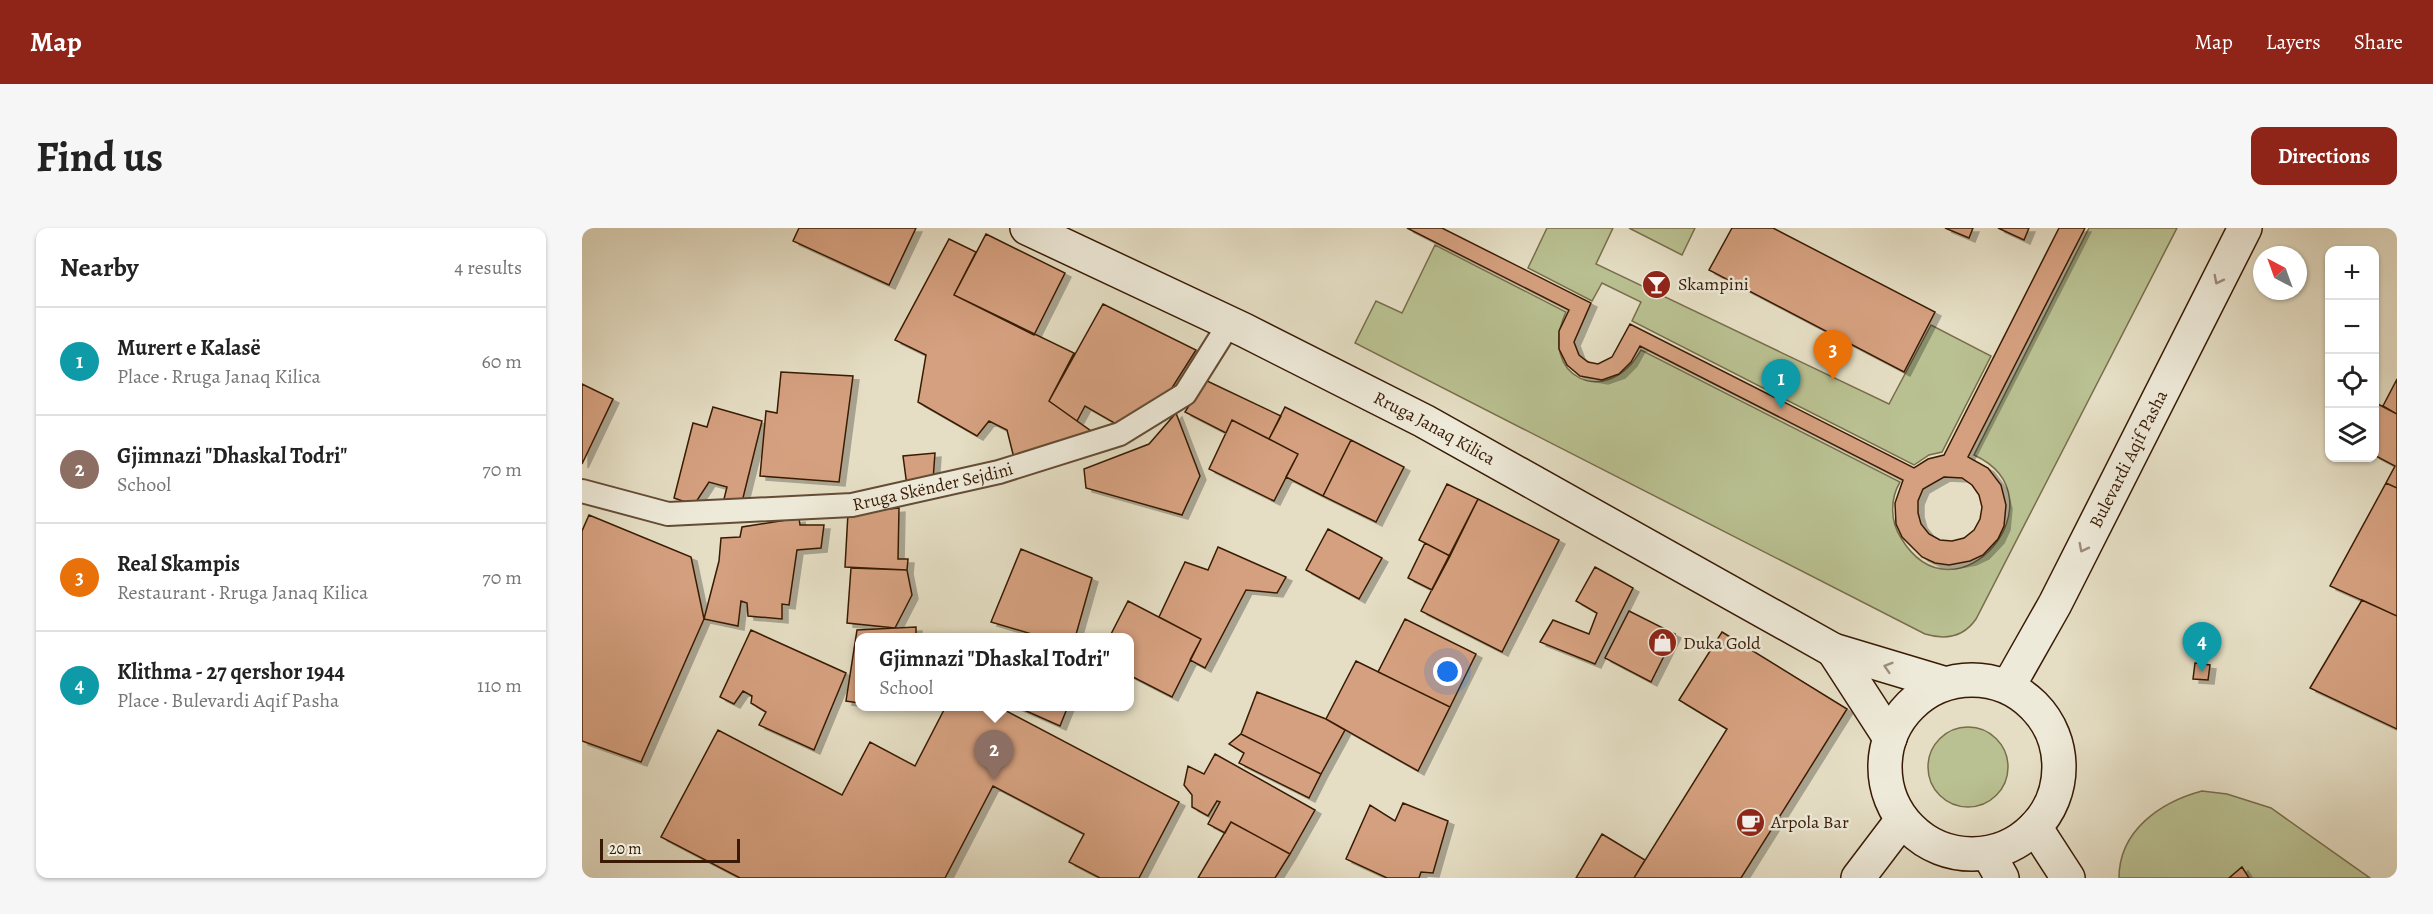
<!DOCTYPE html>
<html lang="en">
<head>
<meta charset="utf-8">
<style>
	:root { --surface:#fff; --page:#f6f6f6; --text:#222; --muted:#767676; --line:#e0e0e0; --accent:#8f2418 }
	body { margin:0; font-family:Alegreya,serif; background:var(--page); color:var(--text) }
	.controls { position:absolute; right:18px; top:18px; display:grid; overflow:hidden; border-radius:12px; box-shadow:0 2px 4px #0004 }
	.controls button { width:54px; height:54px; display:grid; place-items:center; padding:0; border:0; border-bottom:2px solid var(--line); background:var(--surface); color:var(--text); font:30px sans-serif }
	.compass { position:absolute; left:1671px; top:18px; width:54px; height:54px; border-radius:50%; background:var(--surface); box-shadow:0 2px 4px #0004; rotate:319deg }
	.scale { position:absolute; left:18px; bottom:15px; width:140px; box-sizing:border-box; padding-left:6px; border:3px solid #391b05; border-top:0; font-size:16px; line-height:21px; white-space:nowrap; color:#391b05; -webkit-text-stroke:4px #eeead9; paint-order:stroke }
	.you { position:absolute; left:866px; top:444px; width:21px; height:21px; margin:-15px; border:4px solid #fff; border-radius:50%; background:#1a73e8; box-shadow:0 0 0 9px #1a73e833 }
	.badge { display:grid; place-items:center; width:39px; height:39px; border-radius:50%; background:var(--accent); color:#fff; font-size:20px; font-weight:700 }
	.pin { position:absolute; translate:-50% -50px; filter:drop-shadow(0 2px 3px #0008) }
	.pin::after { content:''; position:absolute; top:32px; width:21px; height:18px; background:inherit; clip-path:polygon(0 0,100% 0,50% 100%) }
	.popup { position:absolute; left:273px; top:405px; width:279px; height:78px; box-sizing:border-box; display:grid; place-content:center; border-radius:12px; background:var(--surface); filter:drop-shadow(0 2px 4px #0005); font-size:20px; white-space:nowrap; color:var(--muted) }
	.popup b { font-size:22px; color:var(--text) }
	.popup::after { content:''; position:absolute; left:50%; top:100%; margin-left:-12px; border:12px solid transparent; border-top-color:var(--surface) }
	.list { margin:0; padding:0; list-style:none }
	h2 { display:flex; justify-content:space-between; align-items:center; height:78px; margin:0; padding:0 24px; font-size:26px }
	h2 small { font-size:20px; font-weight:400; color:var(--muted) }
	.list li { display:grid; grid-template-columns:39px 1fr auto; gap:18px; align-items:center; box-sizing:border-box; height:108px; padding:0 24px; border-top:2px solid var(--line) }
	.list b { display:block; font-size:22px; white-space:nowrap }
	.list p { margin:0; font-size:20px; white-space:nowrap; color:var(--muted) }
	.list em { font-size:20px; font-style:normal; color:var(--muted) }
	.icon { flex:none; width:33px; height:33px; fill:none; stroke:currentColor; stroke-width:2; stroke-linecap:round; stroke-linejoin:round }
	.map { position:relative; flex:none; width:1815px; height:650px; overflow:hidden; border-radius:12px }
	header { display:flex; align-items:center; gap:36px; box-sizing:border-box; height:84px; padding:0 30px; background:var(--accent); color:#fff }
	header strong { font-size:28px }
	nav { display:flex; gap:33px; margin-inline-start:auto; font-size:21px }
	.intro { display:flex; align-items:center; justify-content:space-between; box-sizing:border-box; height:144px; padding:0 36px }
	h1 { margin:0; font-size:42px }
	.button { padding:15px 27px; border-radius:12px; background:var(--accent); color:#fff; font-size:21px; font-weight:700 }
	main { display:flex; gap:36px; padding:0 36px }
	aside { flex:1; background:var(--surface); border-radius:12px; box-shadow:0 2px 4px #0004 }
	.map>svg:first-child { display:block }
	.green { fill:#b9c091; stroke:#796e4b; stroke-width:1.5 }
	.building { fill:#d5a07f; stroke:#391b05; stroke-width:1.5; fill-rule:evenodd; filter:url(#shadow) }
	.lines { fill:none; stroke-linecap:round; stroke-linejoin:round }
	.lane-casing { stroke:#644c35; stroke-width:26 }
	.secondary-casing { stroke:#391b05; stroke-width:36 }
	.lane { stroke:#eeead9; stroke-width:22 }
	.secondary { stroke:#eeead9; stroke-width:33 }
	.oneway { stroke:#9d8d7a }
	.labels { text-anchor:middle; stroke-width:5; stroke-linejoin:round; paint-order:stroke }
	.poi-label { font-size:18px; fill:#391b05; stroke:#eeead9; text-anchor:start }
	.street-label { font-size:18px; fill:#391b05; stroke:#eeead9 }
</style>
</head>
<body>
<header>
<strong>Map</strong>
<nav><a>Map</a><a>Layers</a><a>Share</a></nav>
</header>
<div class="intro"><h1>Find us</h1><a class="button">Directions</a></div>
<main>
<aside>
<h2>Nearby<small>4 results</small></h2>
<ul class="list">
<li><span class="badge" style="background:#0f9aa8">1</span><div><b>Murert e Kalasë</b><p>Place · Rruga Janaq Kilica</p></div><em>60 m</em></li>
<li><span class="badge" style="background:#8d6e63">2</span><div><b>Gjimnazi &quot;Dhaskal Todri&quot;</b><p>School</p></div><em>70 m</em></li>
<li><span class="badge" style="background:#e8710a">3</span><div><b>Real Skampis</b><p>Restaurant · Rruga Janaq Kilica</p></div><em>70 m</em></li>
<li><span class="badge" style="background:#0f9aa8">4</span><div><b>Klithma - 27 qershor 1944</b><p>Place · Bulevardi Aqif Pasha</p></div><em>110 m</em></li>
</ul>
</aside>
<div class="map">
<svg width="1815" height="650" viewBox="0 0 1815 650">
	<defs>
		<filter id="shadow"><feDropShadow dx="6" dy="4" stdDeviation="0" flood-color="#0004"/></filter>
	</defs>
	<rect width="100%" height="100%" fill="#e5dec4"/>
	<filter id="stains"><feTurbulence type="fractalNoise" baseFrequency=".00333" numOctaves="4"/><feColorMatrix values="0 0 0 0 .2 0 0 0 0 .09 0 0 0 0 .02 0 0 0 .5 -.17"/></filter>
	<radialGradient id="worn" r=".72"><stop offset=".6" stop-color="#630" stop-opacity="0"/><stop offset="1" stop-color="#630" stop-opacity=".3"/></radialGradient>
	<path class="green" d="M 965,0 L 1031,0 L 1014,36 L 1307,176 L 1349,97 L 1409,128 L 1360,224 L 1347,227 L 1332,237 L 1050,93 L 1059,74 L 1020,55 L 1010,73 L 946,40 Z
		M 1047,0 L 1113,0 L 1100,27 Z
		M 1507,0 L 1595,0 L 1394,391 C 1381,410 1363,412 1343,406 L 773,115 L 794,73 L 820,85 L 853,17 L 984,84 C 954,148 1025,183 1059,122 L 1318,254 C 1308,271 1308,293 1319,310 C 1374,401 1485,270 1392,227 Z
		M1346 539a40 40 0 1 1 80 0a40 40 0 1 1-80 0Z
		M 1620,563 L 1645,566 L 1689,580 L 1788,650 L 1537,650 C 1537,602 1579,574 1620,563 Z"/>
	<path class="building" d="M 217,0 L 334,0 L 307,57 L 211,13 Z
		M 825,0 L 860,0 L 1009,75 L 992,114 L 997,127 L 1006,134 L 1016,136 L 1030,129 L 1048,96 L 1332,240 L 1346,231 L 1362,227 L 1477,0 L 1503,0 L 1386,229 L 1406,240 L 1419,257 L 1424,277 L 1422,298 L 1416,311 L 1401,327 L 1388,333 L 1367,337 L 1353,335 L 1340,329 L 1320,309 L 1314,296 L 1313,275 L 1321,252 L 1058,118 L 1049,134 L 1037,146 L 1020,152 L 998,148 L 985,137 L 977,121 L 977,103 L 987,82 ZM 1362,249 L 1380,250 L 1390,257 L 1397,267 L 1400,279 L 1398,291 L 1392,302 L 1382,310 L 1370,313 L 1358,312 L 1347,306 L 1339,296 L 1336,285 L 1336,273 L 1341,261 Z
		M 1150,0 L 1191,0 L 1353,84 L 1322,144 L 1127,42 Z
		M 1363,0 L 1391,0 L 1387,10 Z
		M 1416,0 L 1447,0 L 1442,12 Z
		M 404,6 L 483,45 L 452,107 L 372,67 Z
		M 367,11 L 394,24 L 372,67 L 492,125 L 467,173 L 516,208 L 432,230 L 425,202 L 407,193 L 395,208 L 336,174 L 344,127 L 313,112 Z
		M 521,76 L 614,122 L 588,163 L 534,196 L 503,178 L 495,193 L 467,173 Z
		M 199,144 L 271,148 L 257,254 L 178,248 L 184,183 L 195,185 Z
		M 1815,151 L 1815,186 L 1801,178 Z
		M 623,152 L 699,188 L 687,211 L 650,192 L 644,205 L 603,184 Z
		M 0,156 L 31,171 L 0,236 Z
		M 1792,174 L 1815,186 L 1815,260 L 1804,255 L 1813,238 L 1792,227 Z
		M 131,179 L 180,193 L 158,282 L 141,275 L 145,259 L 127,254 L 112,277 L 92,270 L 111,195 L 125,199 Z
		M 703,179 L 769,212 L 741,268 L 704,249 L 716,226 L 687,211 Z
		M 594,185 L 618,248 L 600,287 L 504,260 L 502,241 L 567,216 Z
		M 650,192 L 716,226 L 692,273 L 627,241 Z
		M 769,212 L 822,239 L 794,294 L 741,268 Z
		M 353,225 L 351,252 L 325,258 L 321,228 Z
		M 1804,255 L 1815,260 L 1815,388 L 1748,358 Z
		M 865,256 L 896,271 L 868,328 L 837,312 Z
		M 896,271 L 977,312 L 920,424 L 839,383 Z
		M 317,280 L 316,331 L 326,331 L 325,342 L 263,339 L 266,285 Z
		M 7,287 L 109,329 L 122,391 L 59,534 L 0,513 L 0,303 Z
		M 217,290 L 218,297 L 242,297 L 239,320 L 215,322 L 207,377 L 200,376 L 200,391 L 166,388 L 165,375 L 159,373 L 156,398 L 122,391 L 137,333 L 139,310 L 158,309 L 160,299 Z
		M 746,301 L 800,330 L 777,371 L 724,342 Z
		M 843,315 L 868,328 L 850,362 L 826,350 Z
		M 636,319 L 704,349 L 695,365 L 664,362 L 623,440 L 608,432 L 619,411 L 577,389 L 603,334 L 626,342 Z
		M 439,321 L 510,350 L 493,410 L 463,410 L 409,394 Z
		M 1013,339 L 1051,360 L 1013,436 L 958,414 L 971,392 L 1007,406 L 1015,385 L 994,373 Z
		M 269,340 L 325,342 L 330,367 L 313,400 L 265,395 Z
		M 1780,372 L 1815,388 L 1815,501 L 1728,460 Z
		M 546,373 L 619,411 L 590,469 L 547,447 L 547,410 L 527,410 Z
		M 1047,383 L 1093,406 L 1069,454 L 1023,430 Z
		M 823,391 L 894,426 L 868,479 L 796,444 Z
		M 334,399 L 334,410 L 277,410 L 277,475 L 264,473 L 275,402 Z
		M 169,402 L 264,445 L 232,522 L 177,497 L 184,484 L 169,475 L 170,468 L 161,463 L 152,476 L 138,469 Z
		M 1140,404 L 1265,481 L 1159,650 L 1052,650 L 1145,501 L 1097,472 Z
		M 774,433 L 868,479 L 836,543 L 744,491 Z
		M 1613,435 L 1628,437 L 1626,452 L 1611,451 Z
		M 675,464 L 744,491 L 763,502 L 739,546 L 659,506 Z
		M 364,478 L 415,478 L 597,574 L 557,650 L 518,650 L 487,634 L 502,606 L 411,558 L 363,650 L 158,650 L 79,609 L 136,502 L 260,567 L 288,514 L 333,538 Z
		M 433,478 L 486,478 L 478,498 Z
		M 659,506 L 739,546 L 727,570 L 657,535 L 662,525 L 647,516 Z
		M 633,526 L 733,582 L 708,626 L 649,594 L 643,605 L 626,596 L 638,574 L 635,573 L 626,588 L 610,579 L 610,567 L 602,557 L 606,538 L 622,546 Z
		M 821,575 L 866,593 L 851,645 L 839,644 L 837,650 L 805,650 L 764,631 L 788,577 L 813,593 Z
		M 649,594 L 708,626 L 693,650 L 616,650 Z
		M 1020,606 L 1063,632 L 1052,650 L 994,650 Z
		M 1660,639 L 1667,650 L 1647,650 Z"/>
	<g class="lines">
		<defs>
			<g id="lane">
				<path id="s1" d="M 0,263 L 86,286 L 270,277 L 417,244 L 538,206 L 603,166 L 647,96"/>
			</g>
			<g id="secondary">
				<path id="s2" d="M 445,0 L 662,102 L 842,193 L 1251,422 L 1361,455"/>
				<path d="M 1251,422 L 1308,510"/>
				<circle cx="1390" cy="539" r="87"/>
				<path id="s3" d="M 1426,459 L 1473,376 L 1663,0"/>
				<path d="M 1453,599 L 1486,650"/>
				<path d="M 1406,625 L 1420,650"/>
				<path d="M 1276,650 L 1320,592"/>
			</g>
		</defs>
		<use href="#lane" class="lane-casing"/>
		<use href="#secondary" class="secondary-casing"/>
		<use href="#lane" class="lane"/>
		<use href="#secondary" class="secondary"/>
	</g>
	<defs><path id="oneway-chevron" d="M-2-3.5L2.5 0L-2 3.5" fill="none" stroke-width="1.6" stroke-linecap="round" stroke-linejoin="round" transform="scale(1.5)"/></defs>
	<g class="oneway">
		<use href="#oneway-chevron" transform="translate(1636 52) rotate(117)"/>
		<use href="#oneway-chevron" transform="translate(1501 320) rotate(117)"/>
		<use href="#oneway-chevron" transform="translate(1306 439) rotate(-163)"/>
	</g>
	<defs>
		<symbol id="bar-disc" viewBox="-11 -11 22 22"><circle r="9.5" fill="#8f2418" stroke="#eeead9"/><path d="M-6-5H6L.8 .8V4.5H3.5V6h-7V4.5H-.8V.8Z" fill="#fff"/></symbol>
		<symbol id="shop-disc" viewBox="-11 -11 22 22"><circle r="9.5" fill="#8f2418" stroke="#eeead9"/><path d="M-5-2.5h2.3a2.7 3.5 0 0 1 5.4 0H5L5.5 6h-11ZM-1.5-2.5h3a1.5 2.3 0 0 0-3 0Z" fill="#fff"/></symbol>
		<symbol id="cafe-disc" viewBox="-11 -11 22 22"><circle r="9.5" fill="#8f2418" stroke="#eeead9"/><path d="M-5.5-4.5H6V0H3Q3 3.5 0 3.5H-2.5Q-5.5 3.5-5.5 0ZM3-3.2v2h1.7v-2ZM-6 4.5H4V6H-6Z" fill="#fff"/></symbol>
	</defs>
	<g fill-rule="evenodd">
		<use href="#bar-disc" x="1058" y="40" width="33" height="33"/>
		<use href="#shop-disc" x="1064" y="398" width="33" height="33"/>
		<use href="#cafe-disc" x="1152" y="578" width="33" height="33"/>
	</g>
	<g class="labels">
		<g class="poi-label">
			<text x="1096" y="62">Skampini</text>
			<text x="1101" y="421">Duka Gold</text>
			<text x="1189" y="600">Arpola Bar</text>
		</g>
		<g class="street-label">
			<text dy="6" stroke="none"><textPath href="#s2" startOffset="454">Rruga Janaq Kilica</textPath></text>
			<text dy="6" stroke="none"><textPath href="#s3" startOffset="258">Bulevardi Aqif Pasha</textPath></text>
			<text dy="6" stroke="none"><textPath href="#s1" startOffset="356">Rruga Skënder Sejdini</textPath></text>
		</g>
	</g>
	<rect width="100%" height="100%" filter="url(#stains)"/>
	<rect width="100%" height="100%" fill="url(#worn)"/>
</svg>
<div class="controls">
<button>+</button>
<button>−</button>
<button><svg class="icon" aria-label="locate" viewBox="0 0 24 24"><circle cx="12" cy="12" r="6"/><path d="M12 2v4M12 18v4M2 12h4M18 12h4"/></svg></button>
<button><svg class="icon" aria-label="layers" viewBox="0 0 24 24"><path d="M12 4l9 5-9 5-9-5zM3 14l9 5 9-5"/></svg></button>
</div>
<svg class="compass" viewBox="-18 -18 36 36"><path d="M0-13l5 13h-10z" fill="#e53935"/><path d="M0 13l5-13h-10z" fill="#767676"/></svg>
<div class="scale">20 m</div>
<div class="you"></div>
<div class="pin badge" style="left:1199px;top:181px;background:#0f9aa8">1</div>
<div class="pin badge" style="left:412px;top:552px;background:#8d6e63">2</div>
<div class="popup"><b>Gjimnazi &quot;Dhaskal Todri&quot;</b>School</div>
<div class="pin badge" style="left:1251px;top:152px;background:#e8710a">3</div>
<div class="pin badge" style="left:1620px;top:444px;background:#0f9aa8">4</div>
</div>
</main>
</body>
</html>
